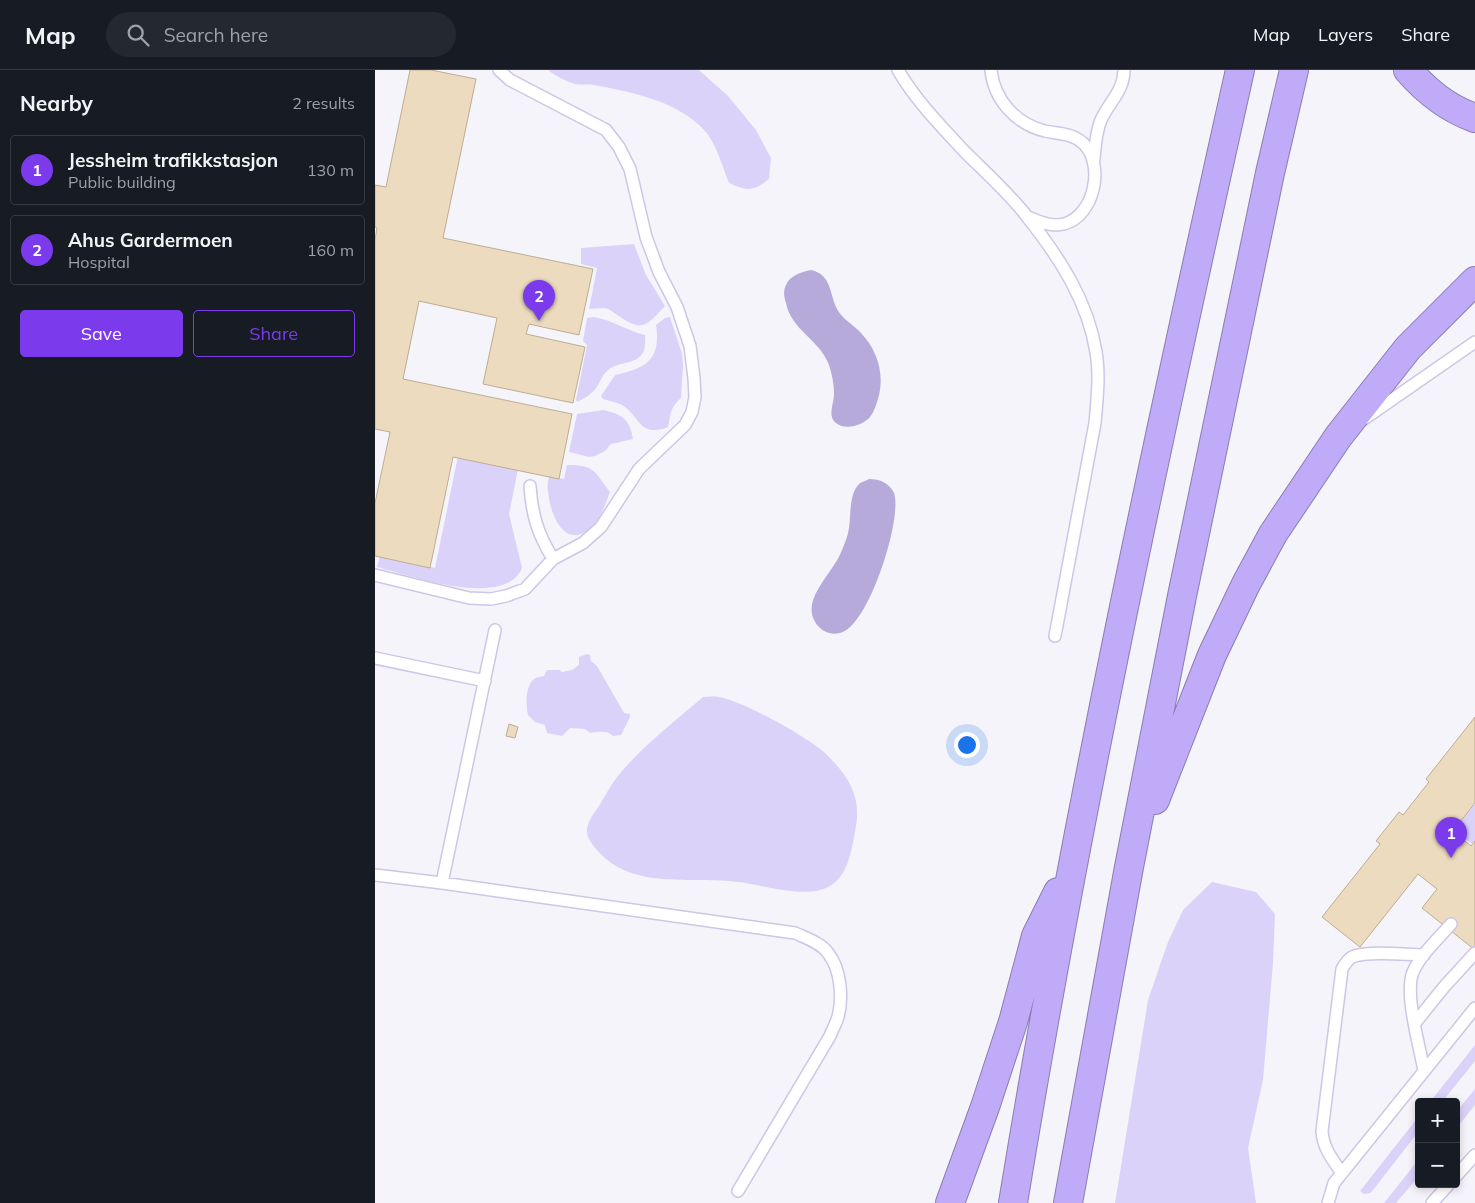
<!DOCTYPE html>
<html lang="en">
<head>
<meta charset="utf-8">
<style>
	:root { --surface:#171b24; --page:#242831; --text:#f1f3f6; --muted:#9ea1a6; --line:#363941; --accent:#7c3aed }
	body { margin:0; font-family:Mulish,sans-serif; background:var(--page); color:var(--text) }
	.controls { position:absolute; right:15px; bottom:15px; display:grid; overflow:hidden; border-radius:5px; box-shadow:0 2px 8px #0003 }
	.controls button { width:45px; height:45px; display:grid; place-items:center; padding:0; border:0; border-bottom:1px solid var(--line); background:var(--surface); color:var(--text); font:25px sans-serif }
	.you { position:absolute; left:591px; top:674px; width:18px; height:18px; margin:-12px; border:4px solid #fff; border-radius:50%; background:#1a73e8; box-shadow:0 0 0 8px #1a73e833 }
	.badge { display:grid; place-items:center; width:32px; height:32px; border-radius:50%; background:var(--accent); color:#fff; font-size:16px; font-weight:700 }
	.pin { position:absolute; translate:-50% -41px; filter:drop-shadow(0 1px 2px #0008) }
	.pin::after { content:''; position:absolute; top:26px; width:18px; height:15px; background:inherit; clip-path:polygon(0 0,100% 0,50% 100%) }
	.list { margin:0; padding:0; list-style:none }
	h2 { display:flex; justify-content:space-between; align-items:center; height:65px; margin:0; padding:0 20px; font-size:21px }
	h2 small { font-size:16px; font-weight:400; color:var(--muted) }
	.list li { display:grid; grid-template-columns:32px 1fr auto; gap:15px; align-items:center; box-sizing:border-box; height:70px; margin:0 10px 10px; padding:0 10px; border:1px solid var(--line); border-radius:5px }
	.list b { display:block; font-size:19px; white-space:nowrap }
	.list p { margin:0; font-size:16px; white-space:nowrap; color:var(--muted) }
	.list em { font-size:16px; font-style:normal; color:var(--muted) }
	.actions { display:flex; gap:10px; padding:15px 20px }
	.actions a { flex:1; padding:11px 0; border:1px solid var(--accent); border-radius:5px; text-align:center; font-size:18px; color:var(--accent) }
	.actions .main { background:var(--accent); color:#fff }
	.icon { flex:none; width:28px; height:28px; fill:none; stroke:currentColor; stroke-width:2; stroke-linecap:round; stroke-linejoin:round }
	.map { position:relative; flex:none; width:1100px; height:1133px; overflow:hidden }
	header { display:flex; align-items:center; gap:30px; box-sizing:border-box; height:70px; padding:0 25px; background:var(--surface); border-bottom:1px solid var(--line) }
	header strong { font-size:24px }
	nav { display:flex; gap:28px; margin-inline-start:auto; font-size:18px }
	.search { width:350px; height:45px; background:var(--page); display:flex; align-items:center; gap:12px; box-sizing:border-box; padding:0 18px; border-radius:28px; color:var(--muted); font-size:19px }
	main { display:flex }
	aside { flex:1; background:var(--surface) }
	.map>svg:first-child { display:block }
	.green { fill:#dbd2fa }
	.water { fill:#b6aadb }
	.building { fill:#ecdbbe; stroke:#bdad91 }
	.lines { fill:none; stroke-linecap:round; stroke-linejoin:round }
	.lane-casing { stroke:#cdc6e5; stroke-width:14 }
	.highway-casing { stroke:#8b7db3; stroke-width:30 }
	.lane { stroke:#fff; stroke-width:11 }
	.highway { stroke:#bfabf8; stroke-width:28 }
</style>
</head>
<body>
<header>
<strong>Map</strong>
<div class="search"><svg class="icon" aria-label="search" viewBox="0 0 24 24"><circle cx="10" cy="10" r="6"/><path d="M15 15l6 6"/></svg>Search here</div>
<nav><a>Map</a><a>Layers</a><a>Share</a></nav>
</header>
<main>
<aside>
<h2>Nearby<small>2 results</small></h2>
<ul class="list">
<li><span class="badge">1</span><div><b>Jessheim trafikkstasjon</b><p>Public building</p></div><em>130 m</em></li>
<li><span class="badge">2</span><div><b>Ahus Gardermoen</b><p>Hospital</p></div><em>160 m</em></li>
</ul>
<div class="actions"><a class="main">Save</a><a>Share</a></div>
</aside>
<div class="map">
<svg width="1100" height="1133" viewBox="0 0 1100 1133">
	<rect width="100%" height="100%" fill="#f5f4fa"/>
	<path class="green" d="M 173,0 L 324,0 L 353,26 L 381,60 L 396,88 L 394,109 C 378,122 372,121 354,113 C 347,96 342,75 330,61 C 303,31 257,22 219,15 C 213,14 206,15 200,14 C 191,11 180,6 173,0 Z
		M 259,174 L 271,205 L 290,236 C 272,255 268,263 244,246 C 239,243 235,239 230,238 C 225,238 219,239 214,239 L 222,198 L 206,194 L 206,178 Z
		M 219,247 C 237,250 253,261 270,265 C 273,300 247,287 232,301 C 227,305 225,313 221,318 C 216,325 210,328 202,332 L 201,330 L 212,275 L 208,271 L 212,248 Z
		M 295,247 L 307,284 L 308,295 L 306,328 C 295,338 296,343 293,357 C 264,368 266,347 247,335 C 241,332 234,331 228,329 L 226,326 L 240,305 C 272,298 286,289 281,255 L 290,248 Z
		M 228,340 C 247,344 255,349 258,369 L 236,374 L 230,381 L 220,386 L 214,387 L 194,382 L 202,344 Z
		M 83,386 L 143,399 L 134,444 L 147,498 C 129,540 34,505 2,497 L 5,486 L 60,498 Z
		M 192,395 C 220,395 219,401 235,422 C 231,432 227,445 220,454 C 192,484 175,447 173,421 C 172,416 173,411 174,406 L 189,409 Z
		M 212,584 L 215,585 L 216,591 L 222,596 L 249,643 L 255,644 L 255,647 L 246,665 L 238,666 C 232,660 222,662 215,663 L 210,659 L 195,658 L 187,666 L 172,663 L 170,655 L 160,652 L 153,645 C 151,636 150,618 158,610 C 160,607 165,607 169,606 L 172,600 L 184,600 L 187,602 L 197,600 L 204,595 L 204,587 Z
		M 328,627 C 333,627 338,626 343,627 C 364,629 437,669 452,685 C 476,709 487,728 480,762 C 476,782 473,807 453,817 C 430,829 388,815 364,812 C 316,806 256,821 221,779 C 217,774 211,767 212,759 C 213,751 219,743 224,736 C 230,726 235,716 242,707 C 265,678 299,652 328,627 Z
		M 1100,734 L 1100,771 L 1097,774 L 1079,760 Z
		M 837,812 L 881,822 L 900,844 L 898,893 L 888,1010 L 873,1078 L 881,1133 L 740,1133 L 773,930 L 793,872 L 808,840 Z
		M 1100,975 L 1100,991 L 1067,1032 L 1055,1032 Z
		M 1100,1019 L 1100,1035 L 1081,1059 L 1081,1042 Z
		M 1044,1046 L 1044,1061 L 998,1120 L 995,1123 L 989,1124 L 985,1121 Z
		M 1044,1089 L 1044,1106 L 1021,1133 L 1009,1133 Z"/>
	<path class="water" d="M 436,200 C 457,205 454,223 462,239 C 467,249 479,255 486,263 C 503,281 510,305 503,329 C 501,335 499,342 495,347 C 488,355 471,361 461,353 C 452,346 459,334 459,324 C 459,314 457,304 454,295 C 445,270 416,260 411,233 C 409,227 408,221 411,215 C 415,205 427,202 436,200 Z
		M 494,409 C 505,409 514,413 519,423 C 528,448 493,558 465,563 C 457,565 450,563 444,557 C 421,532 458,505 467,480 C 470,473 473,465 474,458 C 476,445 474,424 484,414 C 486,412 491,411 494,409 Z"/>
	<path class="building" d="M 35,0 L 56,0 L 101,9 L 68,168 L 218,199 L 204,265 L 154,254 L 151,264 L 210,277 L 198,333 L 108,314 L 122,248 L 44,231 L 28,309 L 197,344 L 184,409 L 78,387 L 55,498 L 0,486 L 0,433 L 15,362 L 0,359 L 0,169 L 2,158 L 0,157 L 0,115 L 11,117 Z
		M 1100,647 L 1100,733 L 1078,761 L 1096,776 L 1100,771 L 1100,880 L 1047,838 L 1062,819 L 1043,804 L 985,877 L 947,847 L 1005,774 L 1001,771 L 1024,742 L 1028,745 L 1054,712 L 1051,709 Z
		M 134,654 L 143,657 L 140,668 L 131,666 Z"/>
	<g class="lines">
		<defs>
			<path id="lane" d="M 523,0 C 541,31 566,56 590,82 C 610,102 636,125 653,148 C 684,187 713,231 721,282 C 725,305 722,330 720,353 L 680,566
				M 616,0 C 619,30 641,54 670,61 C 684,64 698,63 709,74 C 730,96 719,146 689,154 C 676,157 665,152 653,147
				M 719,89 C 720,76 721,62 726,50 C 734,32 749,21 749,0
				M 989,349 L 1100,272
				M 155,416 C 157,446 163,464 178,489
				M 0,505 L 94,528 L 116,529 L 131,526 L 150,519 L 178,489 L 208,473 L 226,457 L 264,399 L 310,355 L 317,342 L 320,327 L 319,308 L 315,276 L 302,237 L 284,202 L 271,167 L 255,99 L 244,77 L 231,60 L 135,10 L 124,0
				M 0,588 L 110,611
				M 0,805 L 67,813 L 420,863 C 431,868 446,873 453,883 C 466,899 468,928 463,947 C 461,954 457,960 455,966 L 363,1121
				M 67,813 L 120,560
				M 1040,953 L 1069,917 L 1100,883
				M 1049,1001 C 1045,977 1029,924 1038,902 C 1046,884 1063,869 1076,854
				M 967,1103 C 957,1089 948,1078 947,1061 L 967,899 C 970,894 972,890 977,887 C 992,880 1032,885 1049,885
				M 1081,1106 L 1100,1085
				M 953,1133 L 959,1113 L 1100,938
				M 1057,1133 L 1074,1114"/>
			<path id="highway" d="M 1033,0 C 1052,22 1072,38 1100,48
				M 780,730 L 837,585 L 871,514 L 898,464 L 963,367 L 1033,278 L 1100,211
				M 575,1133 L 610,1037 L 638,952 L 661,866 L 683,822
				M 638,1133 C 700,753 781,376 865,0
				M 693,1133 L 754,797 L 807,526 L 895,103 L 919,0"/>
		</defs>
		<use href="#lane" class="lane-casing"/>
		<use href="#highway" class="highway-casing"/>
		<use href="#lane" class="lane"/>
		<use href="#highway" class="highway"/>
	</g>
</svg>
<div class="controls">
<button>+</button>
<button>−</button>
</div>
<div class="you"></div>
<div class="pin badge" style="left:1076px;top:788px">1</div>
<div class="pin badge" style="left:164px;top:251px">2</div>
</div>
</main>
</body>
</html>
